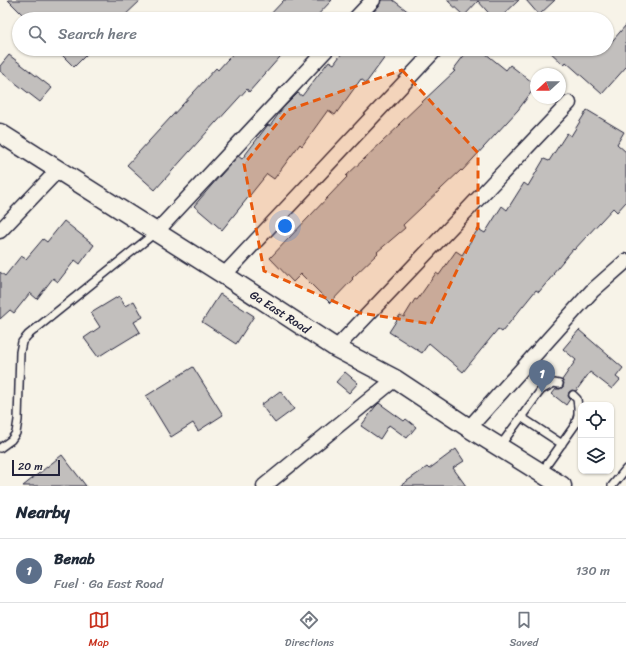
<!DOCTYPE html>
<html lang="en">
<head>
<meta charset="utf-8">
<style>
	:root { --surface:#fff; --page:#f6f6f7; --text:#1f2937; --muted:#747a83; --line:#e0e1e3; --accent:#c8321e }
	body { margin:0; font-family:Sriracha,sans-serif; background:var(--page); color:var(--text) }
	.controls { position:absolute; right:12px; bottom:12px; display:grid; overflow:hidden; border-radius:8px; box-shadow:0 1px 3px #0004 }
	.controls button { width:36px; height:36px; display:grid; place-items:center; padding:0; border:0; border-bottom:1px solid var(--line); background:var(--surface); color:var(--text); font:20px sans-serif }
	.compass { position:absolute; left:530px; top:68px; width:36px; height:36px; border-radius:50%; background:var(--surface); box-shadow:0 1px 3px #0004; rotate:249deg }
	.scale { position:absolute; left:12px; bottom:10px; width:48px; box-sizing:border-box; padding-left:4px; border:2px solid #22223b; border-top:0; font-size:11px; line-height:14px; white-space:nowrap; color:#22223b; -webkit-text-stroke:3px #f7f3e8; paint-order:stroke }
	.you { position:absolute; left:285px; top:226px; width:14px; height:14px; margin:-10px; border:3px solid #fff; border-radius:50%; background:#1a73e8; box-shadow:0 0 0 6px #1a73e833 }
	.badge { display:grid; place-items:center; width:26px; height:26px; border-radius:50%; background:var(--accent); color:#fff; font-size:13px; font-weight:700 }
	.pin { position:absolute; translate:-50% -33px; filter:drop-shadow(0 1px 2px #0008) }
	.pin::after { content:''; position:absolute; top:21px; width:14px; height:12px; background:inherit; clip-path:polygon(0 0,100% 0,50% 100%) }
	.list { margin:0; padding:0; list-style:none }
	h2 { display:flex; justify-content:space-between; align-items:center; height:52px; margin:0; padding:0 16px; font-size:17px }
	h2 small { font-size:13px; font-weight:400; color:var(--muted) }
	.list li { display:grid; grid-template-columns:26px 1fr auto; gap:12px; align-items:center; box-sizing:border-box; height:64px; padding:0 16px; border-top:1px solid var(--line) }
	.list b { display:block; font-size:15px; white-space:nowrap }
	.list p { margin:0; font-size:13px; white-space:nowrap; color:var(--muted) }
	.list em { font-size:13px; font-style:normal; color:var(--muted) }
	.icon { flex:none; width:22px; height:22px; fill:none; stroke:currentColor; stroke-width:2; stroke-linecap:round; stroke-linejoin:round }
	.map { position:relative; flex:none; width:626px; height:486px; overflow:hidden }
	.search { position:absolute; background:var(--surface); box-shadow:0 1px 3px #0004; left:12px; right:12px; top:12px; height:44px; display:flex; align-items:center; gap:10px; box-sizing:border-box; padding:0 14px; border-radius:22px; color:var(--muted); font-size:15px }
	.sheet { height:116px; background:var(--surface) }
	nav { display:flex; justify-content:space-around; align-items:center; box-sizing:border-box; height:56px; border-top:1px solid var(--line); background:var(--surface); font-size:11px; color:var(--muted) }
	nav a { display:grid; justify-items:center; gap:2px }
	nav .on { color:var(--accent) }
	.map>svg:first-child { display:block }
	.building { fill:#c2bfbd; stroke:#22223b }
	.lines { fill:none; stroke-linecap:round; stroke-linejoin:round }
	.service-casing { stroke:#22223b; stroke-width:10 }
	.minor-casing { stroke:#22223b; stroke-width:17 }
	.tertiary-casing { stroke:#22223b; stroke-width:21 }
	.service { stroke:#f7f3e8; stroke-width:7 }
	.minor { stroke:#f7f3e8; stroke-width:14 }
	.tertiary { stroke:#f7f3e8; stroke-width:18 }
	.marked { fill:#e8590c; fill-opacity:0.2; stroke:#e8590c; stroke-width:3; stroke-dasharray:8 5; stroke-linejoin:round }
	.labels { text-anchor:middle; stroke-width:3; stroke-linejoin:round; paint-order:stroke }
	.street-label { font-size:12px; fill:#22223b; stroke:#f7f3e8 }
</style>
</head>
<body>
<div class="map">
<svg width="626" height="486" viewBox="0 0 626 486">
	<rect width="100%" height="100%" fill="#f7f3e8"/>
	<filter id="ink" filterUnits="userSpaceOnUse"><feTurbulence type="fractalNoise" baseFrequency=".025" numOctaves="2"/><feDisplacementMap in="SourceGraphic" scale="8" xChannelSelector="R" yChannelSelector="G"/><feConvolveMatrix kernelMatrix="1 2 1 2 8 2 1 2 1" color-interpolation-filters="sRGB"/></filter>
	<g filter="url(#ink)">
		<path class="building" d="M 8,0 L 141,0 L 121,19 L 27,19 Z
			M 284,0 L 332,0 L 314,19 L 266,19 Z
			M 381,0 L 393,0 L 418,19 L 367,19 L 379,6 Z
			M 447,0 L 519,0 L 499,19 L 494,19 L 478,1 L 464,16 Z
			M 526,0 L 555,0 L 539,15 Z
			M 626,25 L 626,67 L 602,94 L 566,62 L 564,65 L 547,49 L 607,49 L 607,47 Z
			M 56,49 L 92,49 L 74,67 Z
			M 237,49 L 287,49 L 249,92 L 247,89 L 216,123 L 216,122 L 155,190 L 127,165 L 216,68 L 218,70 Z
			M 345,49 L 391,49 L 366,83 L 361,79 L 335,115 L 328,110 L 302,146 L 300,144 L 274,179 L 267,174 L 222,230 L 194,206 L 211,186 L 238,156 L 242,159 L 267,126 L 268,125 L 270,126 L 282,109 L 298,93 L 302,96 L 329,61 L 334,64 Z
			M 469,49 L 480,49 L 506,70 L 510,65 L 536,85 L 536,86 L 518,110 L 462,171 L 461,170 L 403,225 L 405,228 L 377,252 L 378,253 L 352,278 L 353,279 L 330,303 L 301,274 L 293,282 L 270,258 L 347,177 L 346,176 L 400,125 L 399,124 L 423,101 L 455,71 L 453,70 Z
			M 9,55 L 52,88 L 40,102 L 0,71 L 0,66 Z
			M 587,110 L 624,132 L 617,144 L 626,152 L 626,202 L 617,212 L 613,208 L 574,250 L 573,249 L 553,273 L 554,274 L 539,292 L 536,290 L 502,332 L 498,329 L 463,372 L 429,343 L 422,353 L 389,332 L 400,315 L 404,317 L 415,299 L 417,300 L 436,273 L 439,275 L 456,251 L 462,255 L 478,229 L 485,233 L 502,206 L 507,210 L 524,183 L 528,186 L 544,159 L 549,161 L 567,133 L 571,136 Z
			M 64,221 L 94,245 L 80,264 L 75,260 L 58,282 L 53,278 L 37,299 L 30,293 L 14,313 L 10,310 L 0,319 L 0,272 L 5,276 L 21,256 L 26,259 L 43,239 L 47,242 Z
			M 220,294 L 254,316 L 236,344 L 202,322 Z
			M 119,296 L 125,306 L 134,301 L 143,317 L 134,322 L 140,332 L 112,349 L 112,348 L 98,357 L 84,338 L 100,327 L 91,313 Z
			M 579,330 L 623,368 L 616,377 L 620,380 L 612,389 L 590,372 L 576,391 L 572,390 L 569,392 L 568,396 L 570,399 L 566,405 L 552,394 L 556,389 L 560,389 L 563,387 L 564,383 L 562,380 L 576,360 L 563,349 Z
			M 193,367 L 223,415 L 198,431 L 193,423 L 171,437 L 146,396 Z
			M 345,372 L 358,383 L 349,393 L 336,382 Z
			M 280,391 L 294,409 L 275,423 L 261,405 Z
			M 379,403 L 404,421 L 406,419 L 416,427 L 407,438 L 389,425 L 380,439 L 361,426 L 375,407 Z
			M 456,449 L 464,461 L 453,468 L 466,486 L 400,486 L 427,467 L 429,469 Z
			M 62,455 L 86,486 L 23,486 Z"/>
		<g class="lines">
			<defs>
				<path id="service" d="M 521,417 L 562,444
					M 500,446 L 541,390 L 554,383 L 559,384
					M 0,448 L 11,440 L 16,433 L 18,420 L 20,352 L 22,342 L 28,335 L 155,233
					M 541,473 L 575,425 L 578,415 L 578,407 L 577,399 L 573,395
					M 612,486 L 626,469"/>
				<path id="minor" d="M 355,19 L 373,0
					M 0,231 L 58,170
					M 156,232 L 327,49
					M 224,275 L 436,49
					M 336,348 L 569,103
					M 469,428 L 592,291 L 626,261
					M 264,486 L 395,379"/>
				<path id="tertiary" d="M 0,133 L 224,275 L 336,348 L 395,379 L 469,428 L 562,486"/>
			</defs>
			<use href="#service" class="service-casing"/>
			<use href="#minor" class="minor-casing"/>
			<use href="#tertiary" class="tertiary-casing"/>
			<use href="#service" class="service"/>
			<use href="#minor" class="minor"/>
			<use href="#tertiary" class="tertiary"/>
		</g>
	</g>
	<path class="marked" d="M 402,70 L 478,153 L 478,227 L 431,324 L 360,313 L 264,271 L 244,164 L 288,110 Z"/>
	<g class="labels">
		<g class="street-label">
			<text transform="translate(280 312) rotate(33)" y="4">Ga East Road</text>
		</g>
	</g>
</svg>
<div class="controls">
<button><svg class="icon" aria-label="locate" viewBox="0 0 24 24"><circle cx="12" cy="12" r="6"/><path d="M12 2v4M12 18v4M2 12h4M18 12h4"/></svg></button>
<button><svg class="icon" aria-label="layers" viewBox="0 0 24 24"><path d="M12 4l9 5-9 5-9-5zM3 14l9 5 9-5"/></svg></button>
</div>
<svg class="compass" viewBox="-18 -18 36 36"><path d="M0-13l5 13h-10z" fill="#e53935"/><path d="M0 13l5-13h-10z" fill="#747a83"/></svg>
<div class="scale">20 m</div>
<div class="you"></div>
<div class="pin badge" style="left:542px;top:393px;background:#5c6f8a">1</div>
<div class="search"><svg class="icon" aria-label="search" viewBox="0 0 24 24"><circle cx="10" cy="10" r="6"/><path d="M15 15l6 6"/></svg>Search here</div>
</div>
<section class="sheet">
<h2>Nearby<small></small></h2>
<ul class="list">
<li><span class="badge" style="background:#5c6f8a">1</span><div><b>Benab</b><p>Fuel · Ga East Road</p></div><em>130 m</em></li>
</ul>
</section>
<nav>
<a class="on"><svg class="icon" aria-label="map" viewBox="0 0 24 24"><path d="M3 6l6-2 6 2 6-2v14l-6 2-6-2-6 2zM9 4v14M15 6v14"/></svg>Map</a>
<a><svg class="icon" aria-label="directions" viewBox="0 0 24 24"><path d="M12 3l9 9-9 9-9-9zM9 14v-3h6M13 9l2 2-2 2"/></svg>Directions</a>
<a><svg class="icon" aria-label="saved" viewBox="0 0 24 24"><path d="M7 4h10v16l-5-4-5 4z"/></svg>Saved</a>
</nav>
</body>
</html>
